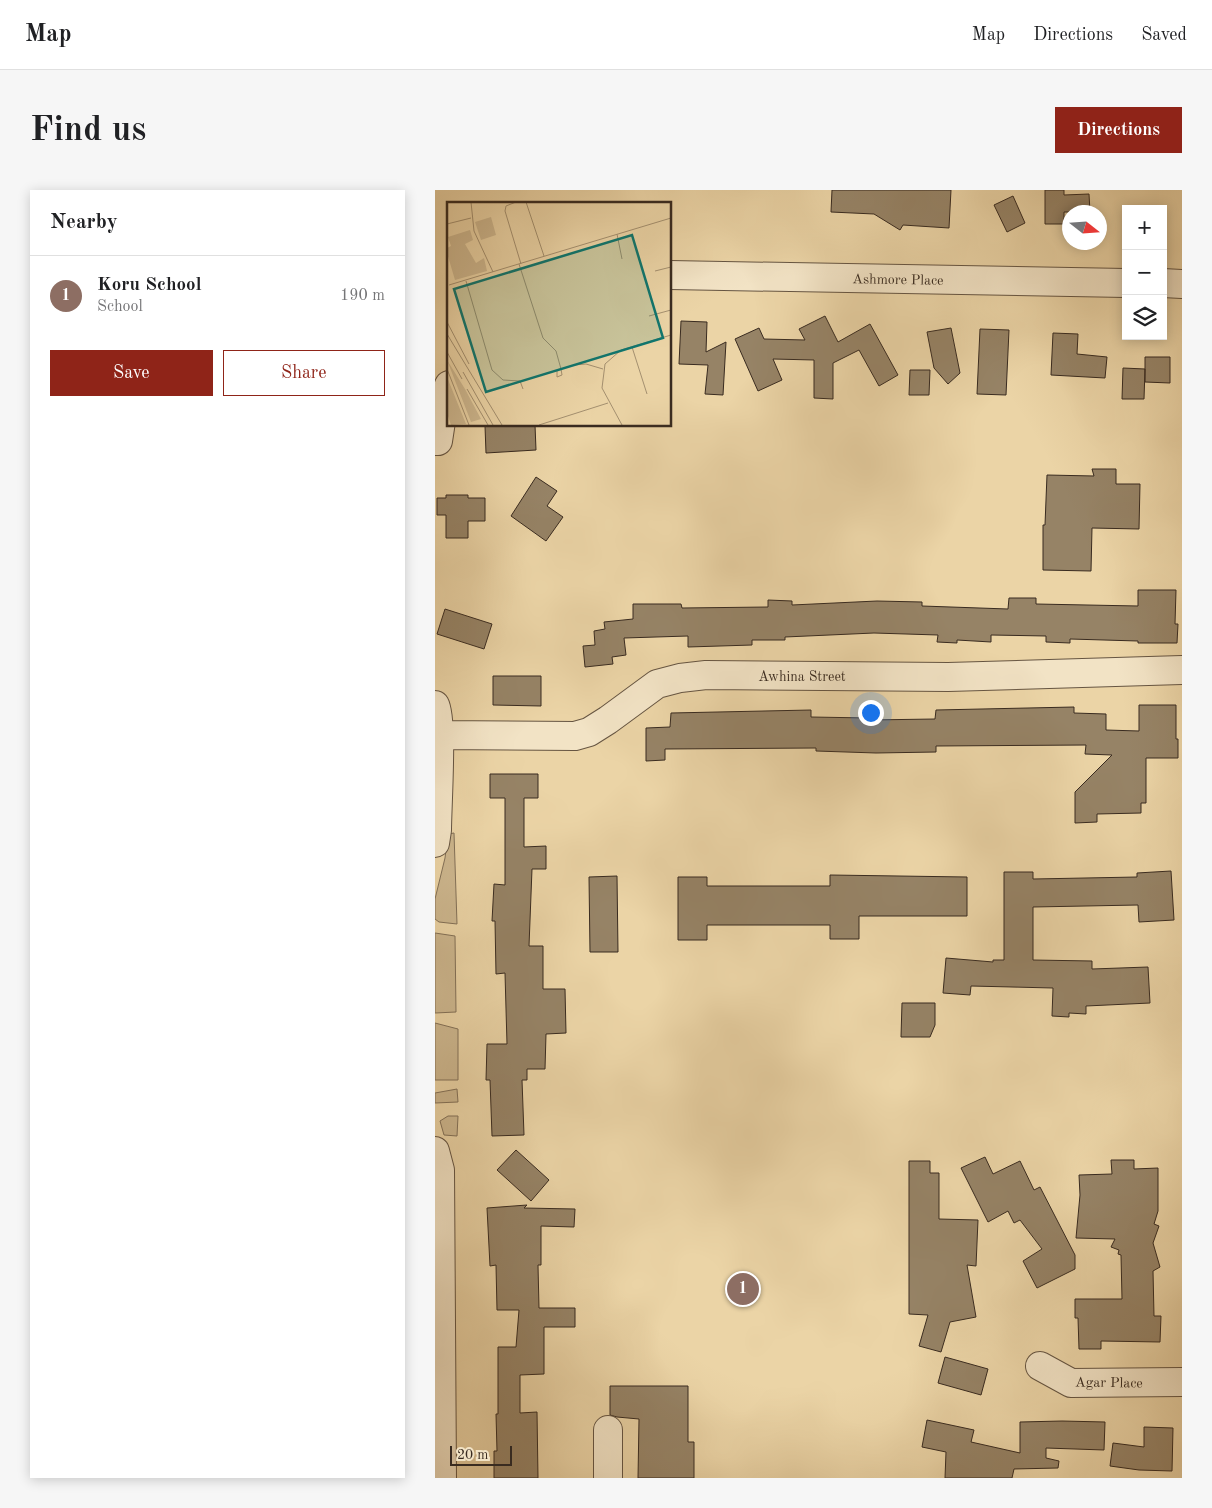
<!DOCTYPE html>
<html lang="en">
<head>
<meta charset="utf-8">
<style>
	:root { --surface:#fff; --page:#f6f6f6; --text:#202124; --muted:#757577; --line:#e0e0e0; --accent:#8f2418 }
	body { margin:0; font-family:"Old Standard TT",serif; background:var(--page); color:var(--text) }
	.controls { position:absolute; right:15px; top:15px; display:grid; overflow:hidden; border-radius:0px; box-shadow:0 2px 12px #0003 }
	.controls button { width:45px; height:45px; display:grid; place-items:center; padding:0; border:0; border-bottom:1px solid var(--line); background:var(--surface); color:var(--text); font:25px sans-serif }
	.compass { position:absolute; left:627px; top:15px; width:45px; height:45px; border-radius:50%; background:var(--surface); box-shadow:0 2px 12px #0003; rotate:107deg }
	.scale { position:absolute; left:15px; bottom:12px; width:62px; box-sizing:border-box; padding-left:5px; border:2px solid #392b20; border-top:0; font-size:14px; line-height:18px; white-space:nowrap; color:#392b20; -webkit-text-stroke:4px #f2e3c5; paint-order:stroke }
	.you { position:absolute; left:435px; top:522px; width:18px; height:18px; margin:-12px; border:4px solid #fff; border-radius:50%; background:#1a73e8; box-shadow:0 0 0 8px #1a73e833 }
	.badge { display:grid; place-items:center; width:32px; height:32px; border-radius:50%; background:var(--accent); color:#fff; font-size:16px; font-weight:700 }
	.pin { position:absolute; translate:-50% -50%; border:2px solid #fff; box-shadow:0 1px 5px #0006 }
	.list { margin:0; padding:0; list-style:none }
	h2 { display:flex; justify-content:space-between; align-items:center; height:65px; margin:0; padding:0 20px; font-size:21px }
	h2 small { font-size:16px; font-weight:400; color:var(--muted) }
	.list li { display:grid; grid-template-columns:32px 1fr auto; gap:15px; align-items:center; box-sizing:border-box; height:80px; padding:0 20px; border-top:1px solid var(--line) }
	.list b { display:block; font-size:19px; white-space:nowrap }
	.list p { margin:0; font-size:16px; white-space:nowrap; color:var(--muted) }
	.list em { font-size:16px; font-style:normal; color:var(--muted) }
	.actions { display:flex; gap:10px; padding:15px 20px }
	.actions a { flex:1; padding:11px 0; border:1px solid var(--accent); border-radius:0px; text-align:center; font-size:18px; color:var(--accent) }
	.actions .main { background:var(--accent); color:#fff }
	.icon { flex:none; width:28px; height:28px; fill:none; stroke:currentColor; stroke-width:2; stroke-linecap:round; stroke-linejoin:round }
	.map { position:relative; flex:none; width:747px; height:1288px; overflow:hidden; border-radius:0px }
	header { display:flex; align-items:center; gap:30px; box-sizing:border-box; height:70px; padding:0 25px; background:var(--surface); border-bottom:1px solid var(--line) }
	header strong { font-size:24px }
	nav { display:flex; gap:28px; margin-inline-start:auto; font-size:18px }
	.intro { display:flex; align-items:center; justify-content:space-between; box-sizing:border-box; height:120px; padding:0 30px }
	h1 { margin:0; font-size:35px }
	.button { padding:12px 22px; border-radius:0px; background:var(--accent); color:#fff; font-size:18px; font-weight:700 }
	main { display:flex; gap:30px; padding:0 30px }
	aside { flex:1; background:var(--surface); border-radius:0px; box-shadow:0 2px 12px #0003 }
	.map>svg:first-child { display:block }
	.green { fill:#cdb78f; stroke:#837158 }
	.building { fill:#968366; stroke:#392b20 }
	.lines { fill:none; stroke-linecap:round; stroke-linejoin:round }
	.minor-casing { stroke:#665542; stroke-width:30 }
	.minor { stroke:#f2e3c5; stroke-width:28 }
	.labels { text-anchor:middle; stroke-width:5; stroke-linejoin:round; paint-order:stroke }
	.street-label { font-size:14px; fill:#392b20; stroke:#f2e3c5 }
	.inset-road { fill:none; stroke:#a49070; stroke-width:1 }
	.view { fill:#0f766e; fill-opacity:0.15; stroke:#0f766e; stroke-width:2.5 }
	.inset-edge { fill:none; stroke:#392b20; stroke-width:2.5 }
</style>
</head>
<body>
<header>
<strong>Map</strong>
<nav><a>Map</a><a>Directions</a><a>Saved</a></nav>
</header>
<div class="intro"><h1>Find us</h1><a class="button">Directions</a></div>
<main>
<aside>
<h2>Nearby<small></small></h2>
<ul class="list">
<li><span class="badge" style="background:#8d6e63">1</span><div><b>Koru School</b><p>School</p></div><em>190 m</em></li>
</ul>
<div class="actions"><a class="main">Save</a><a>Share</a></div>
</aside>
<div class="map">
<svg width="747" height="1288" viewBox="0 0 747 1288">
	<rect width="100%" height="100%" fill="#ebd4a6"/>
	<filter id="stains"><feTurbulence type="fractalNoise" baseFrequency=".004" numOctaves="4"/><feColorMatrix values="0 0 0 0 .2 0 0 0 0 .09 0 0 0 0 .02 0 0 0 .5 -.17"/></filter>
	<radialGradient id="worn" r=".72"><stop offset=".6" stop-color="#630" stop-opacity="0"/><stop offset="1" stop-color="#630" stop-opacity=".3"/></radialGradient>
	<path class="green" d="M 19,643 L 22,734 L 4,732 L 0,729 L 0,709 L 10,668 L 13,644 Z
		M 0,743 L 20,746 L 21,822 L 0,823 Z
		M 0,833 L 23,839 L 23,890 L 0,890 Z
		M 22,899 L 23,912 L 0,913 L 0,903 Z
		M 13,926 L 23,926 L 22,946 L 9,945 L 5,931 Z"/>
	<path class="building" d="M 397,0 L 516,0 L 514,38 L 468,35 L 465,40 L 439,24 L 396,22 Z
		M 610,0 L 629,0 L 629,5 L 654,4 L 655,22 L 629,22 L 629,34 L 610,34 Z
		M 578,6 L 590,33 L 572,42 L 559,15 Z
		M 390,126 L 403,152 L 435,134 L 463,185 L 444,196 L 424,160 L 398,173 L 398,209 L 379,208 L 379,170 L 338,169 L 347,190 L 323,201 L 300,149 L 324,138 L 329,149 L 370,150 L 364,139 Z
		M 246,131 L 272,132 L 271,162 L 291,152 L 288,205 L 270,204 L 273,175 L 244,174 Z
		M 516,138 L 525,183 L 513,194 L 499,178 L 492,142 Z
		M 545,139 L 574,140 L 571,205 L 542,204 Z
		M 618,143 L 643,144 L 642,164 L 672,167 L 670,188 L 616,185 Z
		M 710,167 L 735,167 L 735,193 L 710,192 Z
		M 688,178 L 710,179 L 709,209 L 687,209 Z
		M 475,180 L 495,180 L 494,205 L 474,205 Z
		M 100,235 L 101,260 L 51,263 L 50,236 Z
		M 657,279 L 681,279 L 681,294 L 705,294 L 704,339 L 657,338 L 656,381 L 608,380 L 608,335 L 610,335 L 612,285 L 659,286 Z
		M 101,287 L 122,301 L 112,316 L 128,327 L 111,351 L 76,326 Z
		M 11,305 L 33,305 L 33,308 L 50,308 L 50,331 L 33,331 L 33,348 L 11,348 L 11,325 L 2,325 L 2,308 L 11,308 Z
		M 703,400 L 741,400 L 740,434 L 743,434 L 742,453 L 703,453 L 703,451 L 635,449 L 635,453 L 611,452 L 611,446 L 556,445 L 556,452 L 522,450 L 522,453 L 502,452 L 503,445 L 439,443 L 350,447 L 350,450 L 317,450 L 317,455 L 253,457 L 253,446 L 189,448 L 191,465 L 177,467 L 178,474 L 150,477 L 148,456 L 160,455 L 159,441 L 170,439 L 169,432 L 198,429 L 198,414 L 246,414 L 247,418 L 333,417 L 333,410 L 357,411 L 357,415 L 442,411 L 487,412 L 487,416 L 573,419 L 574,408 L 601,408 L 601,414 L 703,416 Z
		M 10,419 L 57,434 L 49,459 L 2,444 Z
		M 58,486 L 106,486 L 106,516 L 58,515 Z
		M 704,515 L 741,515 L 741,549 L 743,549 L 743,568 L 711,568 L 711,613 L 706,613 L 706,623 L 662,624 L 662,632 L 640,633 L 640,602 L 677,565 L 650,564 L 651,555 L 501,556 L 501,562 L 441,563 L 381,561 L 381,558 L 230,559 L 230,570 L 211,571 L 211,538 L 235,537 L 236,523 L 376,520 L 376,527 L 434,528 L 433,530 L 500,529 L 501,520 L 639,517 L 639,523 L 671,524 L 671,540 L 704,541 Z
		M 55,584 L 103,584 L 103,608 L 89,608 L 89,657 L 111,656 L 111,679 L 97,679 L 94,756 L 108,756 L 108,799 L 130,799 L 131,843 L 111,844 L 110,879 L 92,879 L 92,890 L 87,890 L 89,945 L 57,946 L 55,890 L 51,890 L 52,854 L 72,854 L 70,783 L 61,784 L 60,731 L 57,731 L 59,694 L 70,695 L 70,608 L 55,608 Z
		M 736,681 L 739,730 L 704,732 L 703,715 L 598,717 L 598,770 L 657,771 L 657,779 L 713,777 L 715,813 L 651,816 L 651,824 L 634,823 L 634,827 L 617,826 L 618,798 L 536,796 L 535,805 L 508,803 L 511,768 L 558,772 L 558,770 L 569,770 L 569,682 L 598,682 L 598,689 L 702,687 L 702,683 Z
		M 395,685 L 532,687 L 532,726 L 424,726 L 424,749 L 395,749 L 395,735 L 272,735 L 272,750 L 243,750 L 243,687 L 272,687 L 272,696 L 395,696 Z
		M 182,686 L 183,762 L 155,762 L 154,687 Z
		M 467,813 L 500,813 L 500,835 L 495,847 L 466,847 Z
		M 81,960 L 114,990 L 96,1011 L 62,980 Z
		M 550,967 L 558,984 L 585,971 L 599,1000 L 605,997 L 640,1065 L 640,1079 L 602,1098 L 588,1071 L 607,1059 L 585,1030 L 579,1033 L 573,1021 L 553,1032 L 526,978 Z
		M 676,970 L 699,970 L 699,979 L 723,978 L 723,1021 L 719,1034 L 724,1036 L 718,1053 L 725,1077 L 718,1081 L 719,1126 L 726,1126 L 725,1152 L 666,1151 L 666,1159 L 644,1159 L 643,1128 L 640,1128 L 640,1109 L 687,1109 L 686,1065 L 683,1064 L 684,1060 L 676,1057 L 680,1049 L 641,1048 L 645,1005 L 644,985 L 677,984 Z
		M 474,971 L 495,971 L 495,983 L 504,983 L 504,1029 L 543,1030 L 541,1076 L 532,1075 L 541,1127 L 515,1132 L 506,1162 L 484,1156 L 493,1125 L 474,1124 Z
		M 92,1015 L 89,1018 L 140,1019 L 139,1037 L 106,1036 L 106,1075 L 103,1075 L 104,1118 L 140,1118 L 140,1137 L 109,1137 L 109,1184 L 85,1185 L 85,1223 L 102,1222 L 103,1288 L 59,1288 L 59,1261 L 62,1261 L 61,1224 L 63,1224 L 63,1157 L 81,1157 L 84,1120 L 62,1120 L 61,1075 L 55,1076 L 52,1018 Z
		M 510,1167 L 553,1179 L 546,1205 L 503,1193 Z
		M 175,1196 L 253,1196 L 253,1252 L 259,1252 L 259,1288 L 203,1288 L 204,1229 L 182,1227 L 175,1225 Z
		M 492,1230 L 539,1240 L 536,1252 L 585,1263 L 585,1232 L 627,1231 L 670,1232 L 669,1260 L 611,1258 L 611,1268 L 624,1271 L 623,1278 L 579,1279 L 577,1288 L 510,1288 L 511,1262 L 487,1257 Z
		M 709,1237 L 738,1238 L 737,1281 L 704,1280 L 675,1276 L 678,1253 L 709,1257 Z"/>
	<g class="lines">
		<defs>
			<path id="minor" d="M 235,85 L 691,93
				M 728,93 L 747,94
				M 0,251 L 3,251 L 10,205 L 14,195
				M 0,515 C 8,529 2,618 2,640 L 0,653
				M 0,545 L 140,546 L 154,542 L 173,530 L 222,494 L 245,488 L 271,485 L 513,487 L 747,480
				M 0,961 L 5,980 L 7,1288
				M 605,1176 L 636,1193 L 747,1192
				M 173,1288 L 173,1240"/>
		</defs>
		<use href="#minor" class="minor-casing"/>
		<use href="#minor" class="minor"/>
	</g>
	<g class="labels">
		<g class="street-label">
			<text transform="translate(463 89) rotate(1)" y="5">Ashmore Place</text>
			<text x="367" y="491">Awhina Street</text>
			<text transform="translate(674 1192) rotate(1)" y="5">Agar Place</text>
		</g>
	</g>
	<g transform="translate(12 12)">
		<rect width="224" height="224" fill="#ebd4a6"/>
		<path d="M 44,15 L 49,33 L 34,38 L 28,20 ZM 23,28 L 26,38 L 18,42 L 29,61 L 37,56 L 40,69 L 8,78 L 0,51 L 0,46 L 4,44 L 1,35 ZM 0,158 L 18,187 L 34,217 L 24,220 ZM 0,175 L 19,222 L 4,223 L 0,211 Z" fill="#cdb78f"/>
		<path class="inset-road" d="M 24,0 L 27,29 L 46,70M 69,0 L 59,4 L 58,9 L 74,62M 79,0 L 97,54M 0,22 L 24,16M 170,32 L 175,57M 72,62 L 96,136 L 109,149 L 114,167 L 115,173 L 110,175 L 110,168 L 114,167 L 127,163 L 139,162 L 156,167M 208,69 L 224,65M 19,79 L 45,168 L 56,178 L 73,179 L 76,187M 2,83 L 224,16M 202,114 L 224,108M 0,120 L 22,162M 0,132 L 55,223M 185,145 L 200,192M 0,150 L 15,177M 0,167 L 22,223M 16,170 L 46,223M 20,187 L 41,223M 92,223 L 161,201M 175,223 L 155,186 L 158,162 L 174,148 L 224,133"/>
		<path class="view" d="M 185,33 L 216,136 L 39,190 L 7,87 Z"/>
		<rect width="224" height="224" class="inset-edge"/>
	</g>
	<rect width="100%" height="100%" filter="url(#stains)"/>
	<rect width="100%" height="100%" fill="url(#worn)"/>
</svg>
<div class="controls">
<button>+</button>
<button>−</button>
<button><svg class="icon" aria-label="layers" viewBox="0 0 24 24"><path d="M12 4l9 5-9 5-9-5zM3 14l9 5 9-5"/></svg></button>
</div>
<svg class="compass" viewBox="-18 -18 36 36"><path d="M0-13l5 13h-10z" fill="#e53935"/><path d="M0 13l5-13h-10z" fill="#757577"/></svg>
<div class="scale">20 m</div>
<div class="you"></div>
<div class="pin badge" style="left:308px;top:1099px;background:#8d6e63">1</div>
</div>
</main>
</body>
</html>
